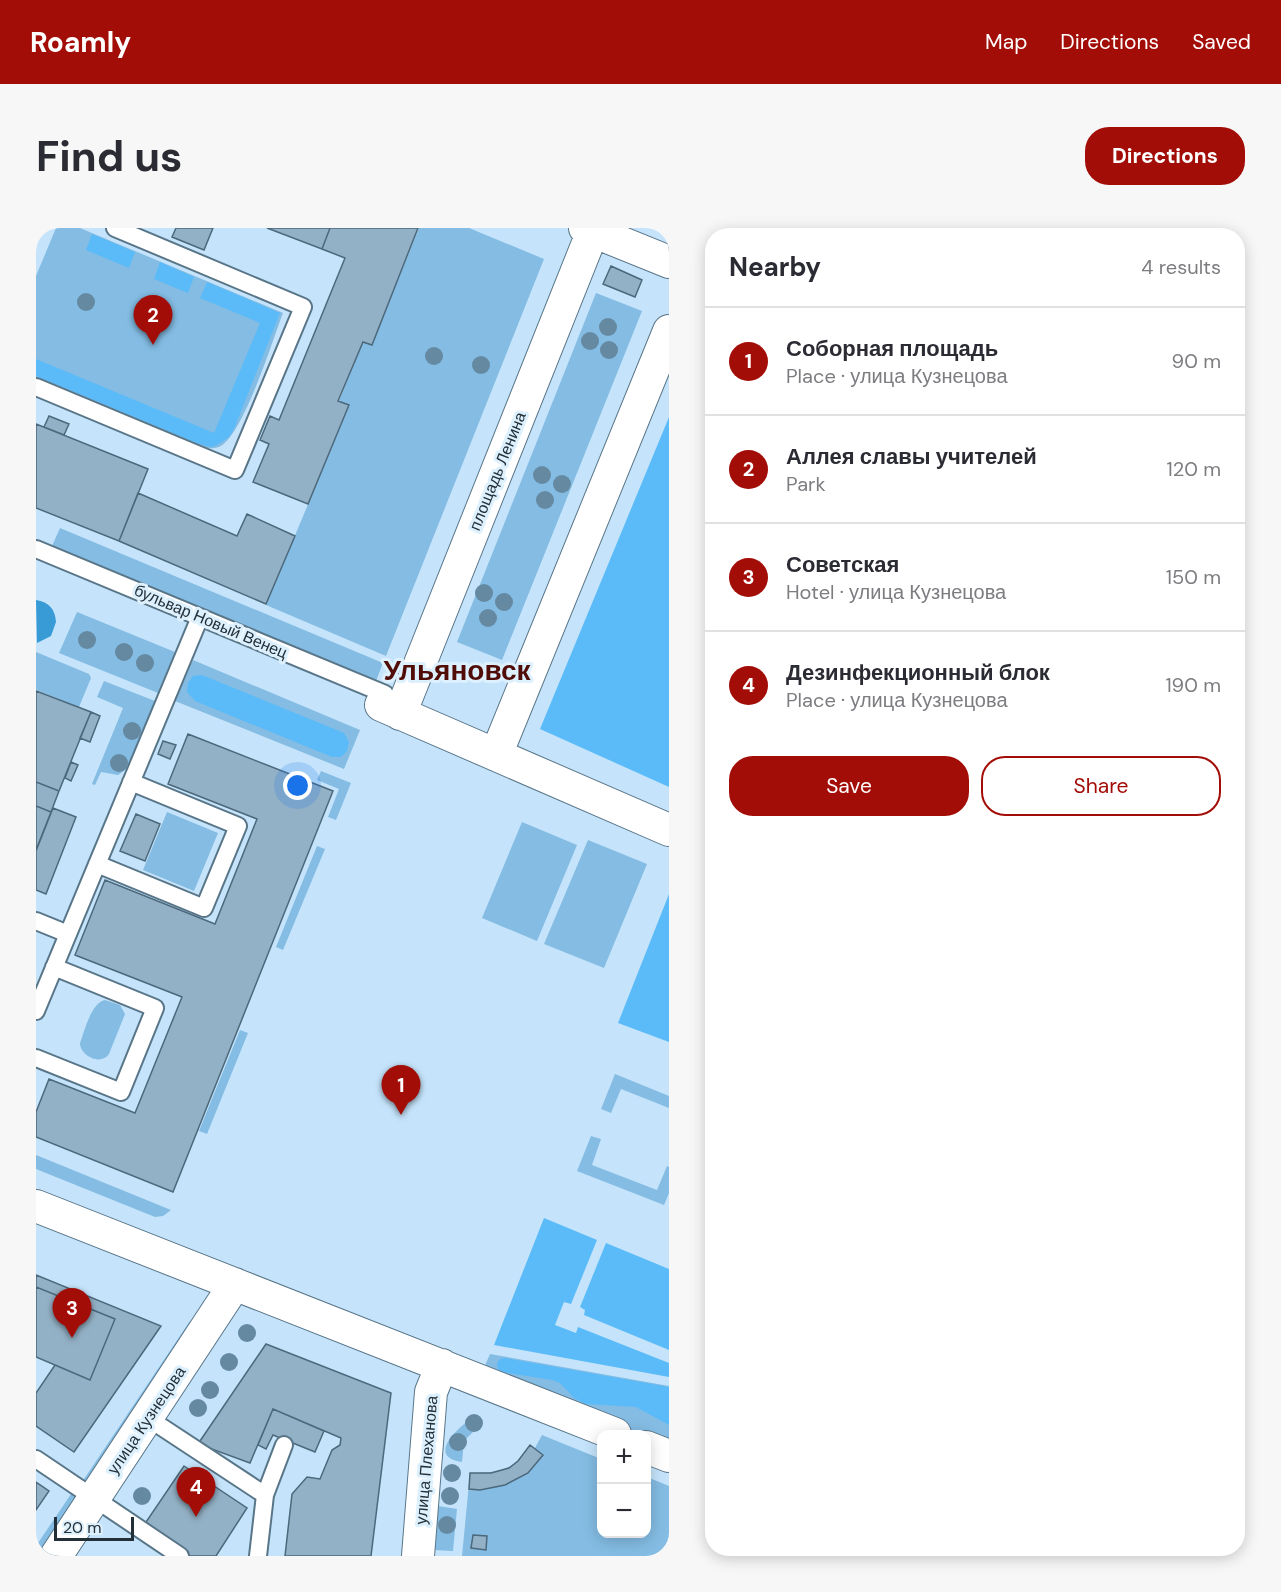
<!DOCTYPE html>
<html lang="en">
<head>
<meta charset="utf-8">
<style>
	:root { --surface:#fff; --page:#f7f7f7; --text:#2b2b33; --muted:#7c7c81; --line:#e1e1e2; --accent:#a30d07 }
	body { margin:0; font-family:"DM Sans",sans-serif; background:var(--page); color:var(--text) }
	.controls { position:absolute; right:18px; bottom:18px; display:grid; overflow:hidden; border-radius:12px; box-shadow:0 3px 15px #0003 }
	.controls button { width:54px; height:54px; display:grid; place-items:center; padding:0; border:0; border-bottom:2px solid var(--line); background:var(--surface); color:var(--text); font:30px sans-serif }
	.scale { position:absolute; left:18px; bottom:15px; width:80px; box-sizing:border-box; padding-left:6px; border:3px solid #243038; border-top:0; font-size:16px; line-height:21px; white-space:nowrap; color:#243038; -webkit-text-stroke:4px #ddf0fd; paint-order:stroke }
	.you { position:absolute; left:262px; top:558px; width:21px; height:21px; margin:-15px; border:4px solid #fff; border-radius:50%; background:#1a73e8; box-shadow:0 0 0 9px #1a73e833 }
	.badge { display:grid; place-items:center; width:39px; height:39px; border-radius:50%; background:var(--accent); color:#fff; font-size:20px; font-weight:700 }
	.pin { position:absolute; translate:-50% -50px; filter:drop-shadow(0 2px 3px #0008) }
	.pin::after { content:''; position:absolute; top:32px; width:21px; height:18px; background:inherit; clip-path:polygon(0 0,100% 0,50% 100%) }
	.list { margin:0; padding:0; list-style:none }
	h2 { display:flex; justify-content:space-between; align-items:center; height:78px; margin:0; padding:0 24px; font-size:26px }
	h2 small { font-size:20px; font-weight:400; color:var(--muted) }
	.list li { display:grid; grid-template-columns:39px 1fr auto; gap:18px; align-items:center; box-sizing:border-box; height:108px; padding:0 24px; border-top:2px solid var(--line) }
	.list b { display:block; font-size:22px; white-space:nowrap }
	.list p { margin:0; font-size:20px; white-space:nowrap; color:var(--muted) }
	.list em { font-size:20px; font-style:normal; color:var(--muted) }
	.actions { display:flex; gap:12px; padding:18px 24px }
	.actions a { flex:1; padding:14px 0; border:2px solid var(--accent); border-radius:24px; text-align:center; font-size:21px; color:var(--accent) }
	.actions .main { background:var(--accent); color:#fff }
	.map { position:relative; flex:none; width:633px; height:1328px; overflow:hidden; border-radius:24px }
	header { display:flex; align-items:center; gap:36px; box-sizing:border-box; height:84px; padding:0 30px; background:var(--accent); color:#fff }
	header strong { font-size:28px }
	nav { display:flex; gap:33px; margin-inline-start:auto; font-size:21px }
	.intro { display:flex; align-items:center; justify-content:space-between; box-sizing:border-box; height:144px; padding:0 36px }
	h1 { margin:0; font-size:42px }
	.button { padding:15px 27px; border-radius:24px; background:var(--accent); color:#fff; font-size:21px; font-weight:700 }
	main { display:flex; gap:36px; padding:0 36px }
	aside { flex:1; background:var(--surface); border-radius:24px; box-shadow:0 3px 15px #0003 }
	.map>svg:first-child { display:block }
	.green { fill:#84bce3 }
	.forest { fill:#5bbbf8 }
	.water { fill:#389bd6 }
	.building { fill:#93b1c6; stroke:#4c687b; stroke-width:1.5 }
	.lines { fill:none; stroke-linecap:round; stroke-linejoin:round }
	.lane-casing { stroke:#597689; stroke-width:20 }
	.street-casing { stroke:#597689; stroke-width:34 }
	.lane { stroke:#fff; stroke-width:16 }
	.street { stroke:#fff; stroke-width:32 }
	.tree { fill:#6589a1 }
	.labels { text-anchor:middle; stroke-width:6; stroke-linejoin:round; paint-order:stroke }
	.street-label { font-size:16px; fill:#243038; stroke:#ddf0fd }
	.town-label { font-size:28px; font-weight:bold; fill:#500c07; stroke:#ddf0fd }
</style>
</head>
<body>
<header>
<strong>Roamly</strong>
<nav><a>Map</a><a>Directions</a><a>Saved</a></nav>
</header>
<div class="intro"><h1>Find us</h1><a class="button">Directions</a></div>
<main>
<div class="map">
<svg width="633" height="1328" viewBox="0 0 633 1328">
	<rect width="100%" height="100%" fill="#c5e4fb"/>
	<path class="green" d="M 20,0 L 44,0 L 247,85 C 236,114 208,204 185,218 C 177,222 170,220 162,218 L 0,150 L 0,48 Z
		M 383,0 L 433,0 L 508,31 L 350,428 L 230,377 L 313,178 L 303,173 L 327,114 L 336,117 Z
		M 560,65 L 606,83 L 466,432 L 421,414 Z
		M 24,300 L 347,435 L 340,453 L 16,318 Z
		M 41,384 L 139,424 L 122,465 L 23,425 Z
		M 0,424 L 53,446 L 55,450 L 43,479 L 0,462 Z
		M 157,432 L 324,502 L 308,541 L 139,473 Z
		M 68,453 L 119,473 L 92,540 L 82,547 L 65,544 L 59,557 L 56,556 L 87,480 L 61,469 Z
		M 285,543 L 315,555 L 300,592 L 292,589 L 303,561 L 281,552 Z
		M 131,584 L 182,605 L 158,663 L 107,642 Z
		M 486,594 L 541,617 L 501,713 L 446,690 Z
		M 552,612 L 611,636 L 568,740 L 508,716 Z
		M 281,618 L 289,621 L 247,722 L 240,719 Z
		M 69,772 L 84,777 L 89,786 L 73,826 C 65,838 44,828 44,815 C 49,802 55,775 69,772 Z
		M 204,802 L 212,805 L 171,906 L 163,903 Z
		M 579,846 L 633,868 L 633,880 L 585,861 L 575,885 L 565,881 Z
		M 555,908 L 565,911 L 556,937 L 621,962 L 631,938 L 633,939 L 633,965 L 628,977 L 541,943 Z
		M 0,927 L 135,982 L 127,988 L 119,989 L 0,941 Z
		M 154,1093 L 160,1097 L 52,1258 L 46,1254 Z
		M 454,1126 L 633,1158 L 633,1220 L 447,1142 Z
		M 439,1188 L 444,1190 L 446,1195 L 428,1213 L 426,1234 C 389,1229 423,1198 439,1188 Z
		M 506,1207 L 565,1231 L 566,1306 L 610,1306 L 611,1249 L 633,1258 L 633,1328 L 426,1328 L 434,1245 C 463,1245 478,1243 494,1217 L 499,1220 Z
		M 35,1266 L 43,1272 L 5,1328 L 0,1328 L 0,1318 Z
		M 402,1278 L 421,1281 L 417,1323 L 398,1322 Z"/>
	<path class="forest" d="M 56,6 L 99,24 L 93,40 L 50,22 Z
		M 124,34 L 158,49 L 152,65 L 118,51 Z
		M 171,54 L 244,85 L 198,201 L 193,209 L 181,217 L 175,219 L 163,216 L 0,148 L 0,131 L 178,205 L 224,95 L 164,70 Z
		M 633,189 L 633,559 L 504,501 Z
		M 166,447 L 308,505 L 313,514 L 311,523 L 305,529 L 296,529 L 159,473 L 151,464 L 152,455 L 157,448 Z
		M 633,666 L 633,814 L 582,795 Z
		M 508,990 L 561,1012 L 535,1076 L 528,1074 L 519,1097 L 540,1105 L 542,1099 L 633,1135 L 633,1149 L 458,1117 Z
		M 570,1015 L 633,1041 L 633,1122 L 548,1087 L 549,1082 L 544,1079 Z
		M 469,1130 L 633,1159 L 633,1197 L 600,1179 L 550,1176 L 538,1170 L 524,1155 L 516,1152 L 466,1144 L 462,1141 L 461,1135 L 464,1131 Z"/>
	<path class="water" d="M 0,372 C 13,374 19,381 20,394 L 15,408 L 1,415 Z"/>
	<path class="building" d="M 140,0 L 177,0 L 168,22 L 136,9 Z
		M 231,0 L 294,0 L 286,21 Z
		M 294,0 L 382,0 L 336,117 L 327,114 L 302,173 L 313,177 L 272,276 L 217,254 L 233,216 L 224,212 L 234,188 L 243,192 L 309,30 L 286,21 Z
		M 575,38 L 606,52 L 599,69 L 567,56 Z
		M 13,188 L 33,196 L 28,207 L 8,199 Z
		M 0,196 L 112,241 L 83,313 L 0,280 Z
		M 102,265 L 201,308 L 211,286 L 259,308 L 230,376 L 83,313 Z
		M 0,463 L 55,484 L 23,563 L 0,554 Z
		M 55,484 L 64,488 L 54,514 L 44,510 Z
		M 152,506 L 297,563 L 137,964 L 0,909 L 0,884 L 13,851 L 99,885 L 146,769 L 39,727 L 69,652 L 179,696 L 221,591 L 132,556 Z
		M 127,513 L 140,517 L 134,531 L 122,526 Z
		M 35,534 L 42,537 L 35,553 L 29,550 Z
		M 0,554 L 23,563 L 15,584 L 0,578 Z
		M 0,578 L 15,584 L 0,622 Z
		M 17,580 L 40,589 L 10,666 L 0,662 L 0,623 Z
		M 100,586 L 124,596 L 109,633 L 84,623 Z
		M 0,1047 L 125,1098 L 38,1224 L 0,1198 L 0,1165 L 19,1137 L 54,1152 L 79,1091 L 0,1059 Z
		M 0,1059 L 79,1091 L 54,1152 L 0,1129 Z
		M 230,1116 L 355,1165 L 335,1328 L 249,1328 L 256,1266 L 271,1249 L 284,1251 L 296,1222 L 304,1217 L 305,1210 L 237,1181 L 214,1235 L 162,1216 Z
		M 237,1181 L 288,1203 L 279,1224 L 237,1207 L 230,1221 L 222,1217 Z
		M 494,1217 L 507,1227 L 492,1245 L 469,1257 L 444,1262 L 433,1261 L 434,1245 L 455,1245 L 473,1240 L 482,1233 Z
		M 148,1238 L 211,1280 L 180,1328 L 154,1328 L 108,1297 Z
		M 0,1254 L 13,1263 L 0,1282 Z
		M 437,1307 L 451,1308 L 450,1322 L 435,1320 Z"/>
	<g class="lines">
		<defs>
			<path id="lane" d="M 0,159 L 199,242 L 267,79 L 79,0
				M 0,321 L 349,466
				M 61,636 L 168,680 L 202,598 L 95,554
				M 0,693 L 32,706
				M 0,783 L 164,389
				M 0,830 L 85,864 L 119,780 L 18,739
				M 112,1190 L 229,1267 L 248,1217
				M 0,1231 L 144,1328
				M 222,1328 L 229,1267"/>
			<path id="street" d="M 549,0 L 633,34
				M 345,477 L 633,602
				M 364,486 L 558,0
				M 460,527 L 633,103
				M 0,978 L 579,1206
				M 610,1219 L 633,1228
				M 20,1328 L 199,1056
				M 382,1328 L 395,1164 L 406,1137"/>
		</defs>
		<use href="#lane" class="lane-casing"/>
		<use href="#street" class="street-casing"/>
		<use href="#lane" class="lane"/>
		<use href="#street" class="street"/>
	</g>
	<g class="tree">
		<circle cx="50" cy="74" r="9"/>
		<circle cx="572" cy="99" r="9"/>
		<circle cx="554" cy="113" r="9"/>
		<circle cx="573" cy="122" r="9"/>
		<circle cx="398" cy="128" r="9"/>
		<circle cx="445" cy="137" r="9"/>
		<circle cx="506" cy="247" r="9"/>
		<circle cx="526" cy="256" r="9"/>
		<circle cx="509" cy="272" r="9"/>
		<circle cx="448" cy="365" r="9"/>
		<circle cx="468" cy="374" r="9"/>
		<circle cx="452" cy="390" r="9"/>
		<circle cx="51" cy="412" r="9"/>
		<circle cx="88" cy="424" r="9"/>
		<circle cx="109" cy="435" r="9"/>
		<circle cx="96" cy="503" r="9"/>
		<circle cx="83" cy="535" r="9"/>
		<circle cx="211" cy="1105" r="9"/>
		<circle cx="193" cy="1134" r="9"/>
		<circle cx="174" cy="1162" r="9"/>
		<circle cx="162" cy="1180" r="9"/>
		<circle cx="438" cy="1195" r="9"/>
		<circle cx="422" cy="1214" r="9"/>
		<circle cx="416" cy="1245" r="9"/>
		<circle cx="106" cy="1268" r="9"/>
		<circle cx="414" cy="1268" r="9"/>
		<circle cx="411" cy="1297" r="9"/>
	</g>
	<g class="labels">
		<g class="street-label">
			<text transform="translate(461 243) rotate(-68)" y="6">площадь Ленина</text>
			<text transform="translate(175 393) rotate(23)" y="6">бульвар Новый Венец</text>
			<text transform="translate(110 1192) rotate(-56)" y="6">улица Кузнецова</text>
			<text transform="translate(390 1232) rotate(-85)" y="6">улица Плеханова</text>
		</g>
		<g class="town-label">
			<text x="421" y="452">Ульяновск</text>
		</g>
	</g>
</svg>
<div class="controls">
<button>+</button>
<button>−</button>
</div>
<div class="scale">20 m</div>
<div class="you"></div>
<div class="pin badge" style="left:365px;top:887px">1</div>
<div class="pin badge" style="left:117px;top:117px">2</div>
<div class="pin badge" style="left:36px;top:1110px">3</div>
<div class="pin badge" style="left:160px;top:1289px">4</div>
</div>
<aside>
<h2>Nearby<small>4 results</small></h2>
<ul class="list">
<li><span class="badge">1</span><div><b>Соборная площадь</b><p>Place · улица Кузнецова</p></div><em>90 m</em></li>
<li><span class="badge">2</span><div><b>Аллея славы учителей</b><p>Park</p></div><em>120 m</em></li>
<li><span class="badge">3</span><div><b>Советская</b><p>Hotel · улица Кузнецова</p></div><em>150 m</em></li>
<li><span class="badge">4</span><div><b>Дезинфекционный блок</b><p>Place · улица Кузнецова</p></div><em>190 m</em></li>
</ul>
<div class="actions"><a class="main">Save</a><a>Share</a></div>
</aside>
</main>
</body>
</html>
